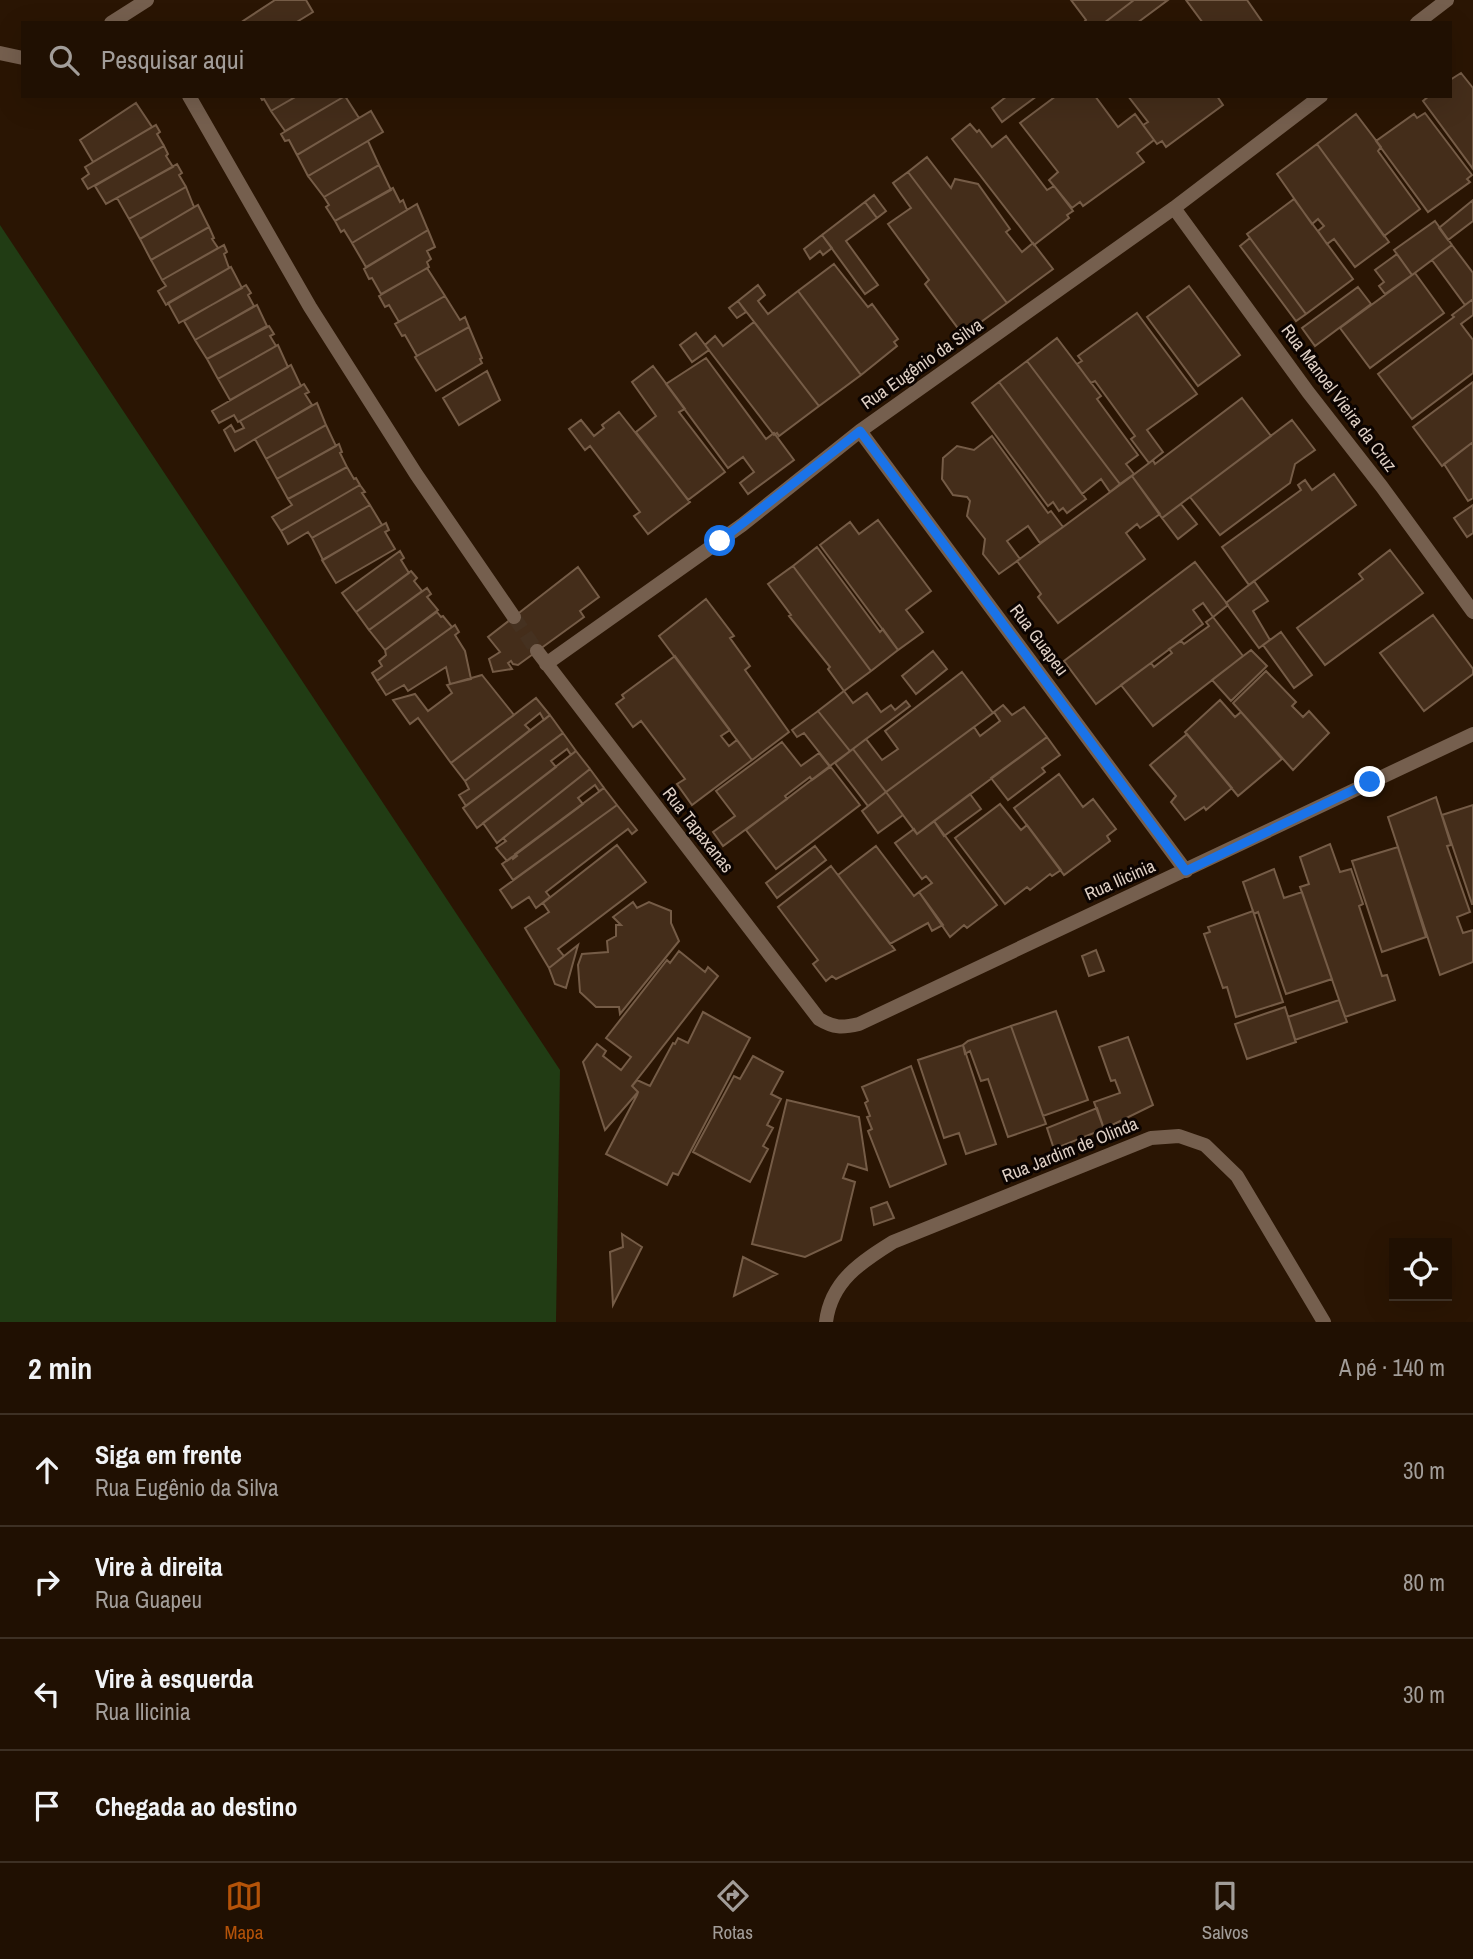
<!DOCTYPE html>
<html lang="pt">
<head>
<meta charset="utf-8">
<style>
	:root { --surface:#201002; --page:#28190c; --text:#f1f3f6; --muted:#a29d99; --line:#3d3024; --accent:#b45309 }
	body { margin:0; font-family:"Archivo Narrow",sans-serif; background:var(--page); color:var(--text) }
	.controls { position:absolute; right:21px; bottom:21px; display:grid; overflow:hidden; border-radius:0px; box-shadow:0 7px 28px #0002 }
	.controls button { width:63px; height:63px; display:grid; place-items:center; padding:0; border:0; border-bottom:2px solid var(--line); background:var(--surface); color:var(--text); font:35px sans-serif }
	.stop { position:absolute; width:21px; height:21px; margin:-16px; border:5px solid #1a73e8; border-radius:50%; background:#fff }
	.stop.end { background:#1a73e8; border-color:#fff; box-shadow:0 2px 7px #0008 }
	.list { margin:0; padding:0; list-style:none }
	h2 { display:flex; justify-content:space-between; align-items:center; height:91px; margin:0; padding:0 28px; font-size:30px }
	h2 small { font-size:23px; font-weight:400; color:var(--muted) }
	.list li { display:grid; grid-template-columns:46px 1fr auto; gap:21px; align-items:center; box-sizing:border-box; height:112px; padding:0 28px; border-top:2px solid var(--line) }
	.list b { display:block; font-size:26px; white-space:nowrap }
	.list p { margin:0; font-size:23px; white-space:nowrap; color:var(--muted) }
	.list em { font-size:23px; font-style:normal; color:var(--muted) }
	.icon { flex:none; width:38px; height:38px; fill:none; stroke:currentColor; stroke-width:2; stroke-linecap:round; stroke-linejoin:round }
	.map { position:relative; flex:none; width:1473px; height:1322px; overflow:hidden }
	.search { position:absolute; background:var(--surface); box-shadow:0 7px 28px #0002; left:21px; right:21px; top:21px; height:77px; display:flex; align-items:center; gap:18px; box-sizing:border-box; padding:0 24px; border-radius:0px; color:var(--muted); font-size:26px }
	.sheet { height:539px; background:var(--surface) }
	nav { display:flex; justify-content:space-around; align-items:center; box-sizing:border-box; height:98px; border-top:2px solid var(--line); background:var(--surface); font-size:19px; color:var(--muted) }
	nav a { display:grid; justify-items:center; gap:4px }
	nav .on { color:var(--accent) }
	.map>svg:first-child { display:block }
	.green { fill:#213c14 }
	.building { fill:#442d1a; stroke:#755c47; stroke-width:2 }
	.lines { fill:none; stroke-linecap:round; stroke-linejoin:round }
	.minor-tunnel { stroke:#453120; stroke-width:14; stroke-dasharray:14 7; stroke-linecap:butt }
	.minor { stroke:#755f4e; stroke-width:14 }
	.route { stroke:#1a73e8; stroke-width:9 }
	.labels { text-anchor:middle; stroke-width:6; stroke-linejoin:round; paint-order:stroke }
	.street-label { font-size:18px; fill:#decfc4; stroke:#0c0401 }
</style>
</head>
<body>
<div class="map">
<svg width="1473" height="1322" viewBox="0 0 1473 1322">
	<rect width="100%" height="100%" fill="#2a1503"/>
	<path class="green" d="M 0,225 L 560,1070 L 556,1322 L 0,1322 Z"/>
	<path class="building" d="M 275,0 L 306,0 L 313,12 L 295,23 L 240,23 Z
		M 1071,0 L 1134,0 L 1104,23 L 1083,23 L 1086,20 Z
		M 1134,0 L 1168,0 L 1137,23 L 1104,23 Z
		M 1186,0 L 1247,0 L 1263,23 L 1203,23 Z
		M 1461,73 L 1473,88 L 1473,169 L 1423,101 L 1429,96 L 1450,96 L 1450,80 Z
		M 260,96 L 297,96 L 271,111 L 264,99 L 262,100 Z
		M 297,96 L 345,96 L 285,131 L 271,111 Z
		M 345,96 L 359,118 L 297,155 L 289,140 L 285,141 L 281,134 Z
		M 1007,96 L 1037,96 L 1002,122 L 992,108 Z
		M 1056,96 L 1095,96 L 1118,127 L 1135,114 L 1154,140 L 1137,153 L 1144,162 L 1083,206 L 1080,202 L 1072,208 L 1049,180 L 1058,172 L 1020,123 Z
		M 1128,96 L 1217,96 L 1223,105 L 1166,147 L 1162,141 L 1157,144 L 1143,125 L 1148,122 Z
		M 136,103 L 152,127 L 93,162 L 80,140 Z
		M 371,111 L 383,132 L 308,176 L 297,155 Z
		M 1425,113 L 1472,175 L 1467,179 L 1470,182 L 1428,212 L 1376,141 L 1414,114 L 1417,118 Z
		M 1356,114 L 1381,147 L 1378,151 L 1420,209 L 1384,236 L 1317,144 Z
		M 970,124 L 977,132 L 979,130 L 992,147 L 1006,136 L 1047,190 L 1054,186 L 1073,211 L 1067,215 L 1069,218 L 1034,245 L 952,139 Z
		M 156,125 L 160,132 L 157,134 L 164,146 L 88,189 L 82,179 L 89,174 L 85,167 Z
		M 368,141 L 379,165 L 324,197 L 308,176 Z
		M 1317,144 L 1389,242 L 1355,267 L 1334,239 L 1327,244 L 1318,231 L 1324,226 L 1318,219 L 1312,224 L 1277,174 Z
		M 164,146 L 168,154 L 166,156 L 173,167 L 106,204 L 95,186 Z
		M 927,157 L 951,188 L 955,179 L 978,184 L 1010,229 L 1006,232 L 1022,252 L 1033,243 L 1053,269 L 1007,303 L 908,172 Z
		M 177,164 L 182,173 L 179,175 L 186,187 L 129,219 L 117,198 Z
		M 379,165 L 391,190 L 335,221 L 326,207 L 329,205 L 324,197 Z
		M 908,172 L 1007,303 L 963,335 L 925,284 L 929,280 L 888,224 L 911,208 L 893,183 Z
		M 186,187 L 194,207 L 140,239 L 129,219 Z
		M 393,188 L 400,202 L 403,200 L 407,210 L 352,243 L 344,230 L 341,232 L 335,221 Z
		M 874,195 L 886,211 L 877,218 L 865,202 Z
		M 1294,199 L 1353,279 L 1306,314 L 1247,234 Z
		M 1473,200 L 1473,221 L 1448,240 L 1439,228 Z
		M 865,202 L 877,218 L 846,241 L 878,285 L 865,294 L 822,235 Z
		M 417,204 L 428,230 L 366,267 L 352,243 Z
		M 198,205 L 209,227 L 151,260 L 140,239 Z
		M 1435,221 L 1452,245 L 1412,275 L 1394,250 Z
		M 209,227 L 214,238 L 212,239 L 218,248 L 162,280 L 151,260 Z
		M 428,230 L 435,247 L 427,251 L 431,259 L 427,262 L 429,267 L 381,294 L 372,278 L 369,279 L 364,269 Z
		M 822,235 L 832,248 L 823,255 L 820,251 L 810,259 L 804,249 Z
		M 1250,238 L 1306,314 L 1296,321 L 1240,246 Z
		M 224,245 L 227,252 L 224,254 L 229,268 L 166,305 L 158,291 L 166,286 L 162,280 Z
		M 1452,245 L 1473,273 L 1473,299 L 1465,305 L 1432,260 Z
		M 1397,254 L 1412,275 L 1385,294 L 1379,286 L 1384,282 L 1375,270 Z
		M 834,264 L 868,307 L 872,304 L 898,339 L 894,342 L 897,346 L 861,375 L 798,291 Z
		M 231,267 L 242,288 L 179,323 L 168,303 Z
		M 427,268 L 445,296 L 399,322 L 389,305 L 385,307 L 379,296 Z
		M 1415,273 L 1444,313 L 1370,368 L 1340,328 Z
		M 246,285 L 251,293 L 248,295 L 254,306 L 195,340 L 184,321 Z
		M 758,285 L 765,295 L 758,301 L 768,314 L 798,291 L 861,375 L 819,406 L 738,301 Z
		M 1189,286 L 1240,355 L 1198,386 L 1147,317 Z
		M 1358,287 L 1371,304 L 1315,346 L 1302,328 Z
		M 445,296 L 460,320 L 465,317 L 469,327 L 417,356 L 405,335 L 402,336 L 395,324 Z
		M 1473,299 L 1473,315 L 1461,324 L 1473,340 L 1473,373 L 1412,419 L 1378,374 L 1454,317 L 1452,315 Z
		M 738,301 L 746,312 L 737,318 L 729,308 Z
		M 257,305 L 267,326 L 207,359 L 195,340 Z
		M 1137,313 L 1197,394 L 1147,430 L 1163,452 L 1149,463 L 1131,439 L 1135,436 L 1095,381 L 1091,383 L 1077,364 L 1082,361 L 1078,356 Z
		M 754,322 L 819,406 L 779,436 L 777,433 L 774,435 L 705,345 L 715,336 L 723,346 Z
		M 269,326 L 274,334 L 270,336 L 276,346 L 218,379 L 207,359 Z
		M 469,327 L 482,358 L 480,359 L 482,363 L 436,391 L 415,357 Z
		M 696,333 L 709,350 L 692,362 L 680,345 Z
		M 1057,338 L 1101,396 L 1097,399 L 1138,455 L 1126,464 L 1134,474 L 1120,484 L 1027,361 Z
		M 278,345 L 288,367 L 230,400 L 218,379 Z
		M 706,358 L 766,439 L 774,433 L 794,460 L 748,494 L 740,483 L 754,472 L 743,457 L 728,468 L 666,384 Z
		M 1027,361 L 1120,484 L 1110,492 L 1101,479 L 1082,494 L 999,382 Z
		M 291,365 L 301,386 L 238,422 L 234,415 L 219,423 L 212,411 Z
		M 653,366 L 685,409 L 679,412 L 725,472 L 688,500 L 636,432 L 656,416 L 632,382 Z
		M 487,371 L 500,400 L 459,425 L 443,398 Z
		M 999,382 L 1086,499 L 1067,513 L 1063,508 L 1059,511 L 1053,502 L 1048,506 L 972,403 Z
		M 1473,382 L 1473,442 L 1442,466 L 1413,427 Z
		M 304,384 L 309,392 L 305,394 L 312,405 L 235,451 L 224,430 L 231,425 L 235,432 L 244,428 L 240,421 Z
		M 1242,398 L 1271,436 L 1162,518 L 1132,476 L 1153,460 L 1155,464 Z
		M 317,403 L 326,425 L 266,459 L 255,439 Z
		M 619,412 L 690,502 L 648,534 L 634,516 L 640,512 L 590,446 L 585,450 L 569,429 L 581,420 L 594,436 L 604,428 L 602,425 Z
		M 1292,420 L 1315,450 L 1295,464 L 1290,483 L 1220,535 L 1190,497 Z
		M 326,425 L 336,446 L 277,479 L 266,459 Z
		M 992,436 L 1048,513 L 1051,511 L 1063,527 L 1040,543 L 1028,526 L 1007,541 L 1020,559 L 999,574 L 983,554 L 985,539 L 967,516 L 970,501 L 967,497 L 953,495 L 942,479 L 943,458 L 957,446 L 974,450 Z
		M 1473,442 L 1473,498 L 1468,501 L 1444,464 Z
		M 339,444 L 342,452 L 340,453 L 347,467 L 288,499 L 277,479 Z
		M 347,467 L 354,479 L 356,478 L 360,485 L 281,531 L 272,517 L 292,505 L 288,499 Z
		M 1334,474 L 1356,505 L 1249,585 L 1222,547 L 1301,490 L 1298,485 L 1305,480 L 1312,490 Z
		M 1132,476 L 1160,514 L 1140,528 L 1137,524 L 1126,533 L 1145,559 L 1058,623 L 1038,597 L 1041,594 L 1017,561 Z
		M 360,485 L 365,492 L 362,493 L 370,505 L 312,538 L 308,532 L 288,544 L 281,531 Z
		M 1181,504 L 1197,524 L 1178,539 L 1162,518 Z
		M 370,505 L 382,525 L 323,560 L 312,538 Z
		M 1473,505 L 1473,533 L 1467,537 L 1454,518 Z
		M 878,520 L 931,591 L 906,610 L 923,632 L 898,650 L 820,545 L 850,522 L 859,534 Z
		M 386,523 L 389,530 L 385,532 L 395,549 L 336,583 L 322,560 Z
		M 817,547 L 880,632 L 883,629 L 898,650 L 871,671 L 793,566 Z
		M 1390,550 L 1423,593 L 1325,665 L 1297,628 L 1363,579 L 1359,574 Z
		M 400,551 L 404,558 L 401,560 L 409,573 L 356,612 L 342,593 Z
		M 1195,562 L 1228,605 L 1213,617 L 1203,603 L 1193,610 L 1203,624 L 1096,704 L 1064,661 Z
		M 793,566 L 871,671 L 844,691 L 828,669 L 830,667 L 789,616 L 791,615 L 768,584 Z
		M 578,567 L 599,597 L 580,611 L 584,617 L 518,665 L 513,664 L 511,661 L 508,663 L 512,669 L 493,672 L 489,659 L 500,652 L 488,637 Z
		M 411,571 L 417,578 L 414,581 L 422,591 L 369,630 L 356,612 Z
		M 1254,581 L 1268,601 L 1253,611 L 1270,640 L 1259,648 L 1226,603 Z
		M 427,588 L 431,594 L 427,597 L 438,610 L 385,650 L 369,630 Z
		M 706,599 L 734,636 L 730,638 L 750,666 L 745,670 L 789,732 L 752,760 L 659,636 Z
		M 437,612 L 441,617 L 443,616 L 452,627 L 377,681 L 372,673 L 382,666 L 379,661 L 386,655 L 385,650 Z
		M 1433,615 L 1473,669 L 1473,674 L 1424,711 L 1380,653 Z
		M 1213,617 L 1243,656 L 1153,726 L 1121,685 L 1151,663 L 1154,667 L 1172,653 L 1169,649 L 1181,641 L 1184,644 L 1209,626 L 1206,622 Z
		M 455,625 L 459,632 L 455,635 L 465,651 L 471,679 L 450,684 L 446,667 L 408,691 L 404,685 L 386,695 L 377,681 Z
		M 1281,632 L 1312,675 L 1294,688 L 1263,645 Z
		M 1251,650 L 1267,666 L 1231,701 L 1212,680 Z
		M 933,651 L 947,669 L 916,694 L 902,676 Z
		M 675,656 L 730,730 L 721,736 L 729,746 L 737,740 L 752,760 L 692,805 L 677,784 L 685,779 L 641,721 L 633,727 L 616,704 L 624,698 L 622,695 Z
		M 1266,671 L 1296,702 L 1292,706 L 1303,717 L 1309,711 L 1329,733 L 1293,770 L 1233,703 Z
		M 962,672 L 993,713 L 886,792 L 853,749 L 866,739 L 882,760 L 898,749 L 885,731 Z
		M 482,675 L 514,715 L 451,763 L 418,718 L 410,724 L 393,700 L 415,694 L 428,711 L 452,693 L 447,685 Z
		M 844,691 L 853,703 L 867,693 L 881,712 L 891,705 L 895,710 L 906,701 L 910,706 L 850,751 L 818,711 Z
		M 536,698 L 550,715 L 544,720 L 540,713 L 525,725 L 530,730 L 465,781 L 451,763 Z
		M 1220,700 L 1235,717 L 1241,712 L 1282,759 L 1238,796 L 1185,732 Z
		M 1003,705 L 1012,715 L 1024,707 L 1047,737 L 917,834 L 886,792 L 974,727 L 980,736 L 1000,721 L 994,712 Z
		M 818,711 L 850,751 L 830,766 L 804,733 L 797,737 L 792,730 Z
		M 550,715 L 563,733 L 466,806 L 459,795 L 469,789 L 465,781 Z
		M 563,733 L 576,751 L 571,755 L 567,749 L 551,761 L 556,767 L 477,828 L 463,808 Z
		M 1187,734 L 1232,788 L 1206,810 L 1204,807 L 1185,820 L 1171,802 L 1176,796 L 1150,765 Z
		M 1047,737 L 1060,755 L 1042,768 L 1045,772 L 1008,800 L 991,778 Z
		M 782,742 L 801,766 L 819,753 L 830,767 L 812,780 L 810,777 L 785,796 L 787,799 L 723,846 L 713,832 L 735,816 L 716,791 Z
		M 853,749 L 886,792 L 868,806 L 835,763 Z
		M 576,751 L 590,769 L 497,843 L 483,823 Z
		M 830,766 L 860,805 L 776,869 L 746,830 Z
		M 590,769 L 604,788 L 599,791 L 595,785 L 578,798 L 583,804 L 507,861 L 496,848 L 506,841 L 503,838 Z
		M 1059,774 L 1083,807 L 1093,799 L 1116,829 L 1107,836 L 1110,841 L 1064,875 L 1014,808 Z
		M 604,788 L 617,805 L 513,880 L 502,864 L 512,857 L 513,859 L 517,856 L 515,854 Z
		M 886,792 L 903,815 L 878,833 L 862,811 Z
		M 970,794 L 981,809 L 944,836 L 934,821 Z
		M 1436,797 L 1451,845 L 1447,846 L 1470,912 L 1457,917 L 1463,933 L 1473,930 L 1473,962 L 1440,975 L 1388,817 Z
		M 1000,804 L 1021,830 L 1027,825 L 1061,870 L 1052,876 L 1050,874 L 1030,890 L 1027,887 L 1005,904 L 955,838 Z
		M 617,805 L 637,830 L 632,834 L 628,829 L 612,841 L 546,892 L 550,897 L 536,908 L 529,897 L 512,908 L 500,890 Z
		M 1473,805 L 1473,904 L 1472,904 L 1442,815 Z
		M 934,821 L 997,905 L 967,928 L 964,925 L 950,937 L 919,892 L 932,883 L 926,876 L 922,879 L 895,843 L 914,829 L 917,834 Z
		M 1330,844 L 1340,872 L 1351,869 L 1363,904 L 1359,906 L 1382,976 L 1387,975 L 1395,1000 L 1345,1017 L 1300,887 L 1309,884 L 1300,857 Z
		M 617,845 L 646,882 L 558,949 L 564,956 L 549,968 L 525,928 L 549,912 L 543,903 Z
		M 815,846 L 826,860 L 777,898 L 766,883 Z
		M 876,846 L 914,896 L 919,892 L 943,925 L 932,931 L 928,923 L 890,944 L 838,875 Z
		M 1398,847 L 1426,937 L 1382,952 L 1352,861 Z
		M 831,866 L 895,950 L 836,979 L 832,976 L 826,981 L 813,964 L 818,960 L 778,907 Z
		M 1274,869 L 1284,898 L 1302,892 L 1332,979 L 1286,994 L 1258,912 L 1254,914 L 1243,882 Z
		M 633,902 L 637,908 L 649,902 L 671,911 L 671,923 L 679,941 L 620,1014 L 619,1007 L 596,1007 L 580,992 L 578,965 L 582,954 L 608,952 L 607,941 L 616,936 L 616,925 L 621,925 L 613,917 Z
		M 1253,911 L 1283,1002 L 1236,1017 L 1227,987 L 1223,988 L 1204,934 L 1210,932 L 1208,927 Z
		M 578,945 L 566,988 L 555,984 L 549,968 Z
		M 1096,950 L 1104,971 L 1089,976 L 1082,956 Z
		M 679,951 L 705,972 L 708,967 L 718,976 L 632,1086 L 638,1092 L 605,1130 L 583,1062 L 597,1044 L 606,1051 L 603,1056 L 621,1070 L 631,1057 L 606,1038 L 667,960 L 670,963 Z
		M 1339,1000 L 1347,1022 L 1295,1040 L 1288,1017 Z
		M 1285,1007 L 1296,1042 L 1247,1059 L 1235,1024 Z
		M 1056,1011 L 1088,1100 L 1043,1116 L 1011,1026 Z
		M 703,1012 L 750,1038 L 678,1175 L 673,1173 L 667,1185 L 606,1154 L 637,1095 L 638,1092 L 632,1086 L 637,1080 L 650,1086 L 673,1043 L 675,1044 L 678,1038 L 688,1043 Z
		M 1011,1026 L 1046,1124 L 1008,1137 L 988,1079 L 981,1081 L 970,1051 L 965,1054 L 963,1045 L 968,1041 Z
		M 1128,1037 L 1153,1105 L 1104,1129 L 1094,1102 L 1120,1093 L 1115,1080 L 1111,1081 L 1099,1047 Z
		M 963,1045 L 996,1144 L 966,1154 L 959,1133 L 944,1138 L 918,1060 Z
		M 753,1056 L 783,1072 L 771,1094 L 781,1099 L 767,1125 L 773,1128 L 763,1146 L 768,1149 L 750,1182 L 693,1152 L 734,1076 L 740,1079 Z
		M 911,1066 L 946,1164 L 890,1187 L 868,1131 L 872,1129 L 867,1117 L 870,1116 L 865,1103 L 868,1101 L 862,1087 Z
		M 787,1100 L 859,1117 L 867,1170 L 848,1164 L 843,1178 L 855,1182 L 841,1240 L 805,1257 L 752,1244 Z
		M 1097,1108 L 1104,1129 L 1054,1149 L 1047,1128 Z
		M 887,1202 L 894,1218 L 874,1225 L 871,1208 Z
		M 622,1234 L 642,1247 L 613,1305 L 610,1252 L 623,1247 Z
		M 743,1257 L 777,1274 L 734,1296 Z"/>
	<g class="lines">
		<path class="minor-tunnel" d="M 514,617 L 537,651"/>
		<path class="minor" d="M 111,23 L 147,0
			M 1417,23 L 1447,0
			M 0,53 L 23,58
			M 189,96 L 310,307 L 416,474 L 514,617
			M 1174,208 L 1308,392 L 1382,487 L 1473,612
			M 860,431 L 1186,871
			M 537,651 L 819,1019 C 834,1028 842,1028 859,1024 L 1473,734
			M 546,664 L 742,525 L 860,431 L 1174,208 L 1321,96
			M 826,1322 C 831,1281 861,1262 893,1242 L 1151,1138 L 1179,1136 L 1205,1145 L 1237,1176 L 1324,1322"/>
	</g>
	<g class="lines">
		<path class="route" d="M 720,541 L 860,431 L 1186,871 L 1370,782"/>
	</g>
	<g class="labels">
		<g class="street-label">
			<text transform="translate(922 364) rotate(-35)" y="6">Rua Eugênio da Silva</text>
			<text transform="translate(1339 398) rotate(53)" y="6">Rua Manoel Vieira da Cruz</text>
			<text transform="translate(1039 640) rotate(53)" y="6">Rua Guapeu</text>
			<text transform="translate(698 830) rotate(52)" y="6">Rua Tapaxanas</text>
			<text transform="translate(1120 880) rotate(-24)" y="6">Rua Ilicinia</text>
			<text transform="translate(1070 1150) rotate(-22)" y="6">Rua Jardim de Olinda</text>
		</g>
	</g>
</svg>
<div class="controls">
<button><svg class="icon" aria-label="locate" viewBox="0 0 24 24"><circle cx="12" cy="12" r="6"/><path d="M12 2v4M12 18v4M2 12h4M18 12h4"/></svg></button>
</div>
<div class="stop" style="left:720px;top:541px"></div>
<div class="stop end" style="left:1370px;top:782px"></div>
<div class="search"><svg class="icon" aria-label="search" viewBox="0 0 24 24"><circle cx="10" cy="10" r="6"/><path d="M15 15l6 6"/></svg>Pesquisar aqui</div>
</div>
<section class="sheet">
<h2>2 min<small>A pé · 140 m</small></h2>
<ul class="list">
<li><svg class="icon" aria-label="ahead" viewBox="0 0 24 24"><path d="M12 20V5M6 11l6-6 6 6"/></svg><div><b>Siga em frente</b><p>Rua Eugênio da Silva</p></div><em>30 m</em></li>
<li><svg class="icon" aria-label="right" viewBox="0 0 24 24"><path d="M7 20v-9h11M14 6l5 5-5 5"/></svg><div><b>Vire à direita</b><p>Rua Guapeu</p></div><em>80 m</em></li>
<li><svg class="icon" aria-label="left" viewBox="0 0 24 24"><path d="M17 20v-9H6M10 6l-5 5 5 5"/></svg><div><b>Vire à esquerda</b><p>Rua Ilicinia</p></div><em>30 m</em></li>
<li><svg class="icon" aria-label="arrive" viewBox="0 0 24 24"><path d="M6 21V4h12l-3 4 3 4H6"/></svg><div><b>Chegada ao destino</b></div></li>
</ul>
</section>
<nav>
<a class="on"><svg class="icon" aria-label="map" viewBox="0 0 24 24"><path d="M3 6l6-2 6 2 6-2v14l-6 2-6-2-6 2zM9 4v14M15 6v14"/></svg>Mapa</a>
<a><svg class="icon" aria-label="directions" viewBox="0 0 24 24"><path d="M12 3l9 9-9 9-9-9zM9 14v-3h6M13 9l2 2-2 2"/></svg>Rotas</a>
<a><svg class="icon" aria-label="saved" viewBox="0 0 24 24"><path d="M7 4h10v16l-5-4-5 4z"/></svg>Salvos</a>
</nav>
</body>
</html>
